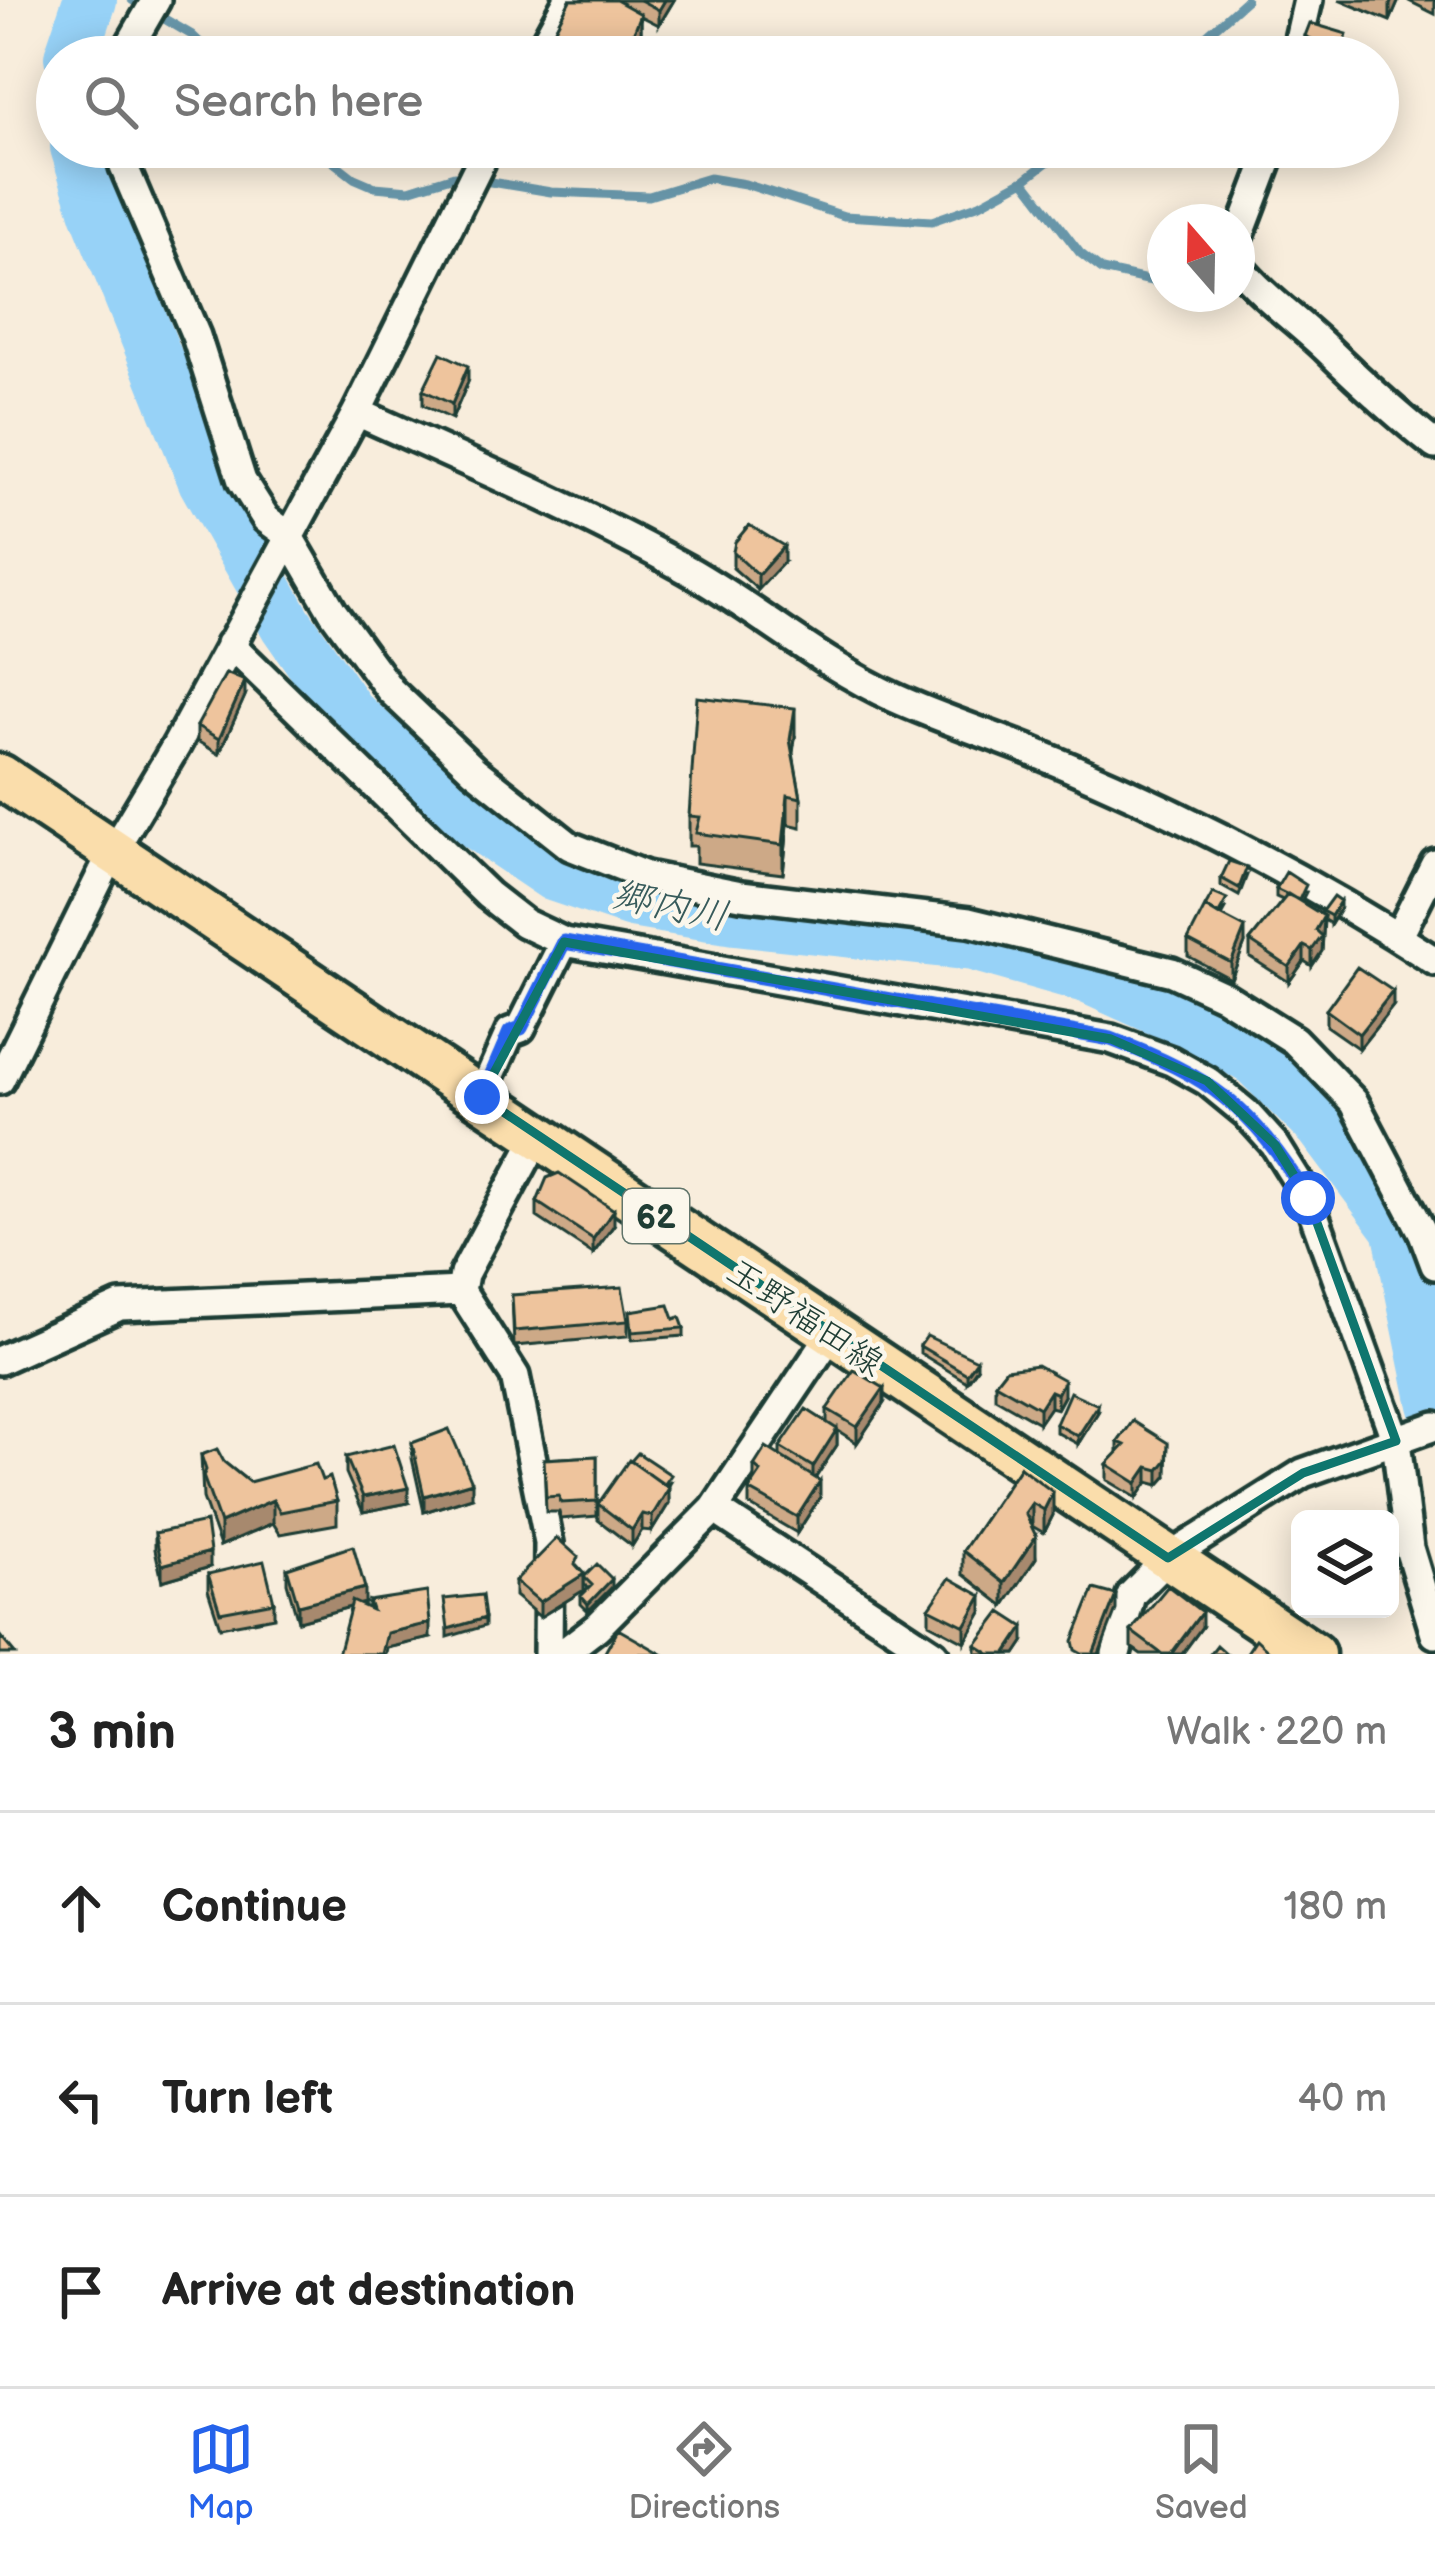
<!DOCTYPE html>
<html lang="en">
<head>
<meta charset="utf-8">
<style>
	:root { --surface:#fff; --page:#f2f2f2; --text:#222; --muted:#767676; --line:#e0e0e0; --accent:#2563eb }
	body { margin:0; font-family:"Balsamiq Sans","Klee One",sans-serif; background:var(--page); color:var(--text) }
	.controls { position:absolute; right:36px; bottom:36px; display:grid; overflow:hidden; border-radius:18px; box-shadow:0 6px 30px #0003 }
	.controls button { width:108px; height:108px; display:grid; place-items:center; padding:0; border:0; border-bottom:3px solid var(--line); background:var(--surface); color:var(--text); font:60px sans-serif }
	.compass { position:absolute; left:1147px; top:204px; width:108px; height:108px; border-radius:50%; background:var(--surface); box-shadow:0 6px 30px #0003; rotate:340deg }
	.stop { position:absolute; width:36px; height:36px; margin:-27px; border:9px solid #2563eb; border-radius:50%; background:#fff }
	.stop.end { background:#2563eb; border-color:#fff; box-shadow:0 3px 12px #0008 }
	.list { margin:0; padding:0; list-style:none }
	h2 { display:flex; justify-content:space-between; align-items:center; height:156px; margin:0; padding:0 48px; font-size:51px }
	h2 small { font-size:39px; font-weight:400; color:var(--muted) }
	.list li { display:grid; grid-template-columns:78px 1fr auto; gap:36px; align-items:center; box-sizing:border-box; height:192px; padding:0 48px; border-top:3px solid var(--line) }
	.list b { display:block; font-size:45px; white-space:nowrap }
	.list em { font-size:39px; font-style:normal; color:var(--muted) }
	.icon { flex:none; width:66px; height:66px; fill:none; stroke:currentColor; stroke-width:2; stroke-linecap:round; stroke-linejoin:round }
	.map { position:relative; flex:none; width:1435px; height:1654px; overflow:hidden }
	.search { position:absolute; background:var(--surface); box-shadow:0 6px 30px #0003; left:36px; right:36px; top:36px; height:132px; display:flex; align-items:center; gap:30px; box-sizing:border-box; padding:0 42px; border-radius:66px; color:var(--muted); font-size:45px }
	.sheet { height:732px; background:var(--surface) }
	nav { display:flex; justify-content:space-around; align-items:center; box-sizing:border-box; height:168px; border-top:3px solid var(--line); background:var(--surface); font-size:33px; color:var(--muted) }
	nav a { display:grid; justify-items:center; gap:6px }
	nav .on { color:var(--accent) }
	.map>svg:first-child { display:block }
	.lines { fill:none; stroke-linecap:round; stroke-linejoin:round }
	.stream { stroke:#6796a9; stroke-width:9 }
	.river { stroke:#97d2f7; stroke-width:54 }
	.street-casing { stroke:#1f3d34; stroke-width:36 }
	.primary-casing { stroke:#1f3d34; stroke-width:51 }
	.street { stroke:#fbf7ec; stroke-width:27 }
	.primary { stroke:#faddab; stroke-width:42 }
	.wall { fill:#cda987; stroke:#1f3d34; stroke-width:3 }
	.shaded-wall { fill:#a7896e; stroke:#1f3d34; stroke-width:3 }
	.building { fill:#eec49d; stroke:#1f3d34; stroke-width:3 }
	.route { stroke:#2563eb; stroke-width:15 }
	.marked { fill:none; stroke:#0f766e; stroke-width:9; stroke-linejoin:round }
	.labels { text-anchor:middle; stroke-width:9; stroke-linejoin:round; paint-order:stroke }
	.shield { fill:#fbf7ec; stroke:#61756b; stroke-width:3 }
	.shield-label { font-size:33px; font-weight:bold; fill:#1f3d34 }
	.street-label { font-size:36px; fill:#1f3d34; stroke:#fbf7ec }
	.water-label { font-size:39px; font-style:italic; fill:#375b5b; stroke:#fbf7ec }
</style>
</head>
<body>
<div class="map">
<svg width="1435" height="1654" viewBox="0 0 1435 1654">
	<rect width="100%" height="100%" fill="#f8eddc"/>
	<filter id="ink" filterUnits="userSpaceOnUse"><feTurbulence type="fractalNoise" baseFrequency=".00833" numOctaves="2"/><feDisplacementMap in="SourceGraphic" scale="24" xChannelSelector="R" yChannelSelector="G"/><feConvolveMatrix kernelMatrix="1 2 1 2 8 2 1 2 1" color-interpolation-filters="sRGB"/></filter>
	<g filter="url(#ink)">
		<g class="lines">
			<path class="stream" d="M 132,0 L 192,35 L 215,57
				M 1182,57 L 1246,0
				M 314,147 L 354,178 L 375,187 L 409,190 L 454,176 L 551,192 L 649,196 L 709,178 L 745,184 L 844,216 L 932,221 L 980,204 L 1024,180 L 1067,147
				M 1024,180 L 1080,253 L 1102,270 L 1165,284"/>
			<path class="river" d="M 71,57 L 90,0
				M 77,147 L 97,212 L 205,481 L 286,624 L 348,713 L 448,803 L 555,875 L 632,901 L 735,918 L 973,944 L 1086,976 L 1206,1030 L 1256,1060 L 1322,1125 L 1399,1228 L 1435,1404"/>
			<defs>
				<path id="street" d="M 123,57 L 156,0
					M 537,57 L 568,0
					M 1295,57 L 1308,0
					M 119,147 L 124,167 L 196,336 L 242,481 L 266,519 L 288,535 L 333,612 L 390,690 L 474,770 L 570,846 L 646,876 L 741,895 L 969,922 L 1172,972 L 1224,996 L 1294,1040 L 1354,1102 L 1423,1233 L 1435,1265
					M 1237,242 L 1273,147
					M 1237,265 C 1264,298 1298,321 1328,350 C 1363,384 1397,415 1435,445
					M 357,412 C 467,462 580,510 686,569 C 757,609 820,664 895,698 C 939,718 986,733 1031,751 C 1170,808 1309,879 1435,961
					M 230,644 L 488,895 L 524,923 L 564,942 L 1111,1039 L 1171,1061 L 1207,1081 L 1246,1113 L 1275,1145 L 1308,1198 L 1396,1441 L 1409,1548 L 1435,1634
					M 1398,937 L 1435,864
					M 0,1080 L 113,851 L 176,746 L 357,412 L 488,147
					M 481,1097 L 510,1032 L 521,1028 L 564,942
					M 538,1136 L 464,1274 L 461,1291 L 515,1376 L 549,1543 L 548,1654
					M 0,1360 L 120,1306 L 461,1291
					M 714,1509 L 934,1654
					M 562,1654 L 597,1627 L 714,1509 L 832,1333
					M 1116,1654 L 1131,1595 L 1168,1558 L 1303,1473 L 1435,1426"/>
				<path id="primary" d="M 0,776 L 1313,1654"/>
			</defs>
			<use href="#street" class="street-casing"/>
			<use href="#primary" class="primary-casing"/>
			<use href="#street" class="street"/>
			<use href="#primary" class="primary"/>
		</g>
		<path class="wall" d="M 570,0 L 674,0 L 659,25 L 641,16 L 641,36 L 633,57 L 544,57 L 544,50 Z
			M 1339,0 L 1399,0 L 1390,21 Z
			M 1409,0 L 1435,0 L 1435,14 L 1409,1 Z
			M 1305,36 L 1347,42 L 1344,57 L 1336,57 L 1305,43 Z
			M 468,382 L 452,419 L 423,405 L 423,390 Z
			M 733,552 L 784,562 L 758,590 L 733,568 Z
			M 245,696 L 219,754 L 197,741 L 197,726 Z
			M 795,738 L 793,753 L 801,798 L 801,827 L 788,824 L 783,874 L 696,863 L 696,846 L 689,846 L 689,816 Z
			M 1247,875 L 1239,896 L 1221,886 L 1221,878 Z
			M 1276,889 L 1306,892 L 1301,902 L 1322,915 L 1322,911 L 1340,909 L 1331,924 L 1324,920 L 1322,951 L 1312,966 L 1304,961 L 1289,982 L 1250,957 L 1250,941 L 1283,900 L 1276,897 Z
			M 1227,907 L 1222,916 L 1245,943 L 1231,979 L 1188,956 L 1188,940 Z
			M 1393,1006 L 1359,1049 L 1326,1026 L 1326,1010 Z
			M 537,1202 L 614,1225 L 593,1254 L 537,1217 Z
			M 512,1295 L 628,1321 L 628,1336 L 514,1346 Z
			M 630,1311 L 674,1319 L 684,1328 L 684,1336 L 632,1340 Z
			M 920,1346 L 977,1368 L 967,1382 L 920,1353 Z
			M 1006,1369 L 1064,1396 L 1057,1409 L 1050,1407 L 1039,1423 L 995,1398 L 995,1383 Z
			M 884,1403 L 857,1443 L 837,1430 L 837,1445 L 815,1478 L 820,1497 L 797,1533 L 749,1505 L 749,1490 L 754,1482 L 754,1466 L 780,1456 L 780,1447 L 827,1423 L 827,1409 Z
			M 1098,1412 L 1078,1444 L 1056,1432 L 1056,1424 Z
			M 1133,1421 L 1167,1476 L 1159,1485 L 1148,1482 L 1137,1498 L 1107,1480 L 1107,1464 L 1118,1453 L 1118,1442 Z
			M 412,1443 L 472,1497 L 424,1512 L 412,1458 Z
			M 201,1455 L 224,1462 L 249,1482 L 322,1480 L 337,1501 L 337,1524 L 280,1534 L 273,1523 L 220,1546 L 203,1498 Z
			M 597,1456 L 597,1516 L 561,1519 L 559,1512 L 546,1512 L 544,1459 Z
			M 346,1457 L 408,1503 L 363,1512 L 346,1473 Z
			M 1020,1467 L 1053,1515 L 1044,1533 L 1032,1526 L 1036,1558 L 1004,1606 L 963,1574 L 963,1551 Z
			M 671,1482 L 668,1487 L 669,1503 L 652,1531 L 642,1530 L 632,1546 L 598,1520 L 598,1504 Z
			M 155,1533 L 210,1567 L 162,1581 L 155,1549 Z
			M 287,1568 L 365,1603 L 359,1604 L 369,1608 L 369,1601 L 430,1638 L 387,1648 L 350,1607 L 298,1621 L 287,1583 Z
			M 208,1574 L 274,1602 L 274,1617 L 220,1627 L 208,1590 Z
			M 584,1577 L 612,1587 L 588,1611 L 581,1604 L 581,1596 L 588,1588 L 584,1584 Z
			M 515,1581 L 584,1590 L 540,1617 L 515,1596 Z
			M 929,1608 L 982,1612 L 965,1642 L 929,1623 Z
			M 1202,1627 L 1182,1654 L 1141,1654 L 1131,1647 L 1131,1631 Z
			M 1024,1642 L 1016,1654 L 976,1654 L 976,1645 Z"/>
		<path class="shaded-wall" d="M 665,0 L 674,0 L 659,25 L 659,10 Z
			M 1392,0 L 1399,0 L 1390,21 L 1390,5 Z
			M 641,14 L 641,36 L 633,57 L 624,57 Z
			M 468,366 L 468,382 L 452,419 L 452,404 Z
			M 784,546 L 784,562 L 758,590 L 758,575 Z
			M 245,681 L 245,696 L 219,754 L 219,739 Z
			M 795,708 L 795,738 L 790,769 L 790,740 Z
			M 788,795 L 788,824 L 783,874 L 783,845 Z
			M 1340,901 L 1340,909 L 1331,924 L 1331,916 Z
			M 1324,916 L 1322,951 L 1312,966 L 1312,950 L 1316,930 Z
			M 1245,928 L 1245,943 L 1231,979 L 1231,963 Z
			M 1304,946 L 1304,961 L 1289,982 L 1289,967 Z
			M 1393,991 L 1393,1006 L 1359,1049 L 1359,1034 Z
			M 614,1210 L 614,1225 L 593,1254 L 593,1239 Z
			M 977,1360 L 977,1368 L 967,1382 L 967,1374 Z
			M 1064,1380 L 1064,1396 L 1057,1409 L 1057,1394 Z
			M 884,1388 L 884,1403 L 857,1443 L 857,1427 Z
			M 1050,1391 L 1050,1407 L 1039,1423 L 1039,1408 Z
			M 1098,1405 L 1098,1412 L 1078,1444 L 1078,1436 Z
			M 837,1429 L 837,1445 L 813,1482 L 813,1467 Z
			M 1168,1443 L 1167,1476 L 1159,1485 L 1159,1470 Z
			M 1148,1467 L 1148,1482 L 1137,1498 L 1137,1483 Z
			M 820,1481 L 820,1497 L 797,1533 L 797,1517 Z
			M 472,1482 L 472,1497 L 424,1512 L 424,1496 Z
			M 408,1488 L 408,1503 L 363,1512 L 363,1497 Z
			M 669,1488 L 669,1503 L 652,1531 L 652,1516 Z
			M 1053,1492 L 1053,1515 L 1044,1533 L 1044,1510 Z
			M 273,1500 L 273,1523 L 220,1546 L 220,1523 Z
			M 1032,1503 L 1032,1526 L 1025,1513 Z
			M 642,1514 L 642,1530 L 632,1546 L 632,1530 Z
			M 1036,1536 L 1036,1558 L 1004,1606 L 1004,1583 Z
			M 210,1552 L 210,1567 L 162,1581 L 162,1565 Z
			M 584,1574 L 584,1590 L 540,1617 L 540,1602 Z
			M 612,1579 L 612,1587 L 588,1611 L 588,1604 Z
			M 365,1588 L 365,1603 L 298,1621 L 298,1605 Z
			M 1116,1595 L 1116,1610 L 1099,1654 L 1093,1654 Z
			M 982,1596 L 982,1612 L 965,1642 L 965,1626 Z
			M 1202,1612 L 1202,1627 L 1182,1654 L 1171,1654 Z
			M 485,1618 L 485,1626 L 448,1637 L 448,1629 Z
			M 430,1623 L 430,1638 L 387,1648 L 386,1654 L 382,1654 L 387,1633 Z
			M 1024,1627 L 1024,1642 L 1016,1654 L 1006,1654 Z"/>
		<path class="building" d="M 570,0 L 616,0 L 641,14 L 624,57 L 594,57 L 577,47 L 573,57 L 555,57 L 544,50 Z
			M 640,0 L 665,0 L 659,10 Z
			M 1310,23 L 1347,34 L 1343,53 L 1305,36 Z
			M 441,353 L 468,366 L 452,404 L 423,390 Z
			M 749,525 L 784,546 L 758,575 L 733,552 L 735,542 Z
			M 226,673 L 245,681 L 219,739 L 197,726 Z
			M 697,697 L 795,708 L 790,740 L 801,798 L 788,795 L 783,845 L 696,833 L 700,817 L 689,816 Z
			M 1229,861 L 1247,867 L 1239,888 L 1221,878 Z
			M 1286,872 L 1306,885 L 1299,900 L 1276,889 Z
			M 1213,893 L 1227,899 L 1218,915 L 1205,907 Z
			M 1288,894 L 1324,916 L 1316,930 L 1322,936 L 1312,950 L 1304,946 L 1289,967 L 1250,941 Z
			M 1333,896 L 1340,901 L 1331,916 L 1322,911 Z
			M 1205,907 L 1245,928 L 1231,963 L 1188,940 Z
			M 1357,967 L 1393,991 L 1359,1034 L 1326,1010 Z
			M 559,1173 L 614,1210 L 593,1239 L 537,1202 L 547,1178 Z
			M 622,1287 L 628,1321 L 514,1331 L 512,1295 Z
			M 669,1305 L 674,1319 L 680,1317 L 684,1328 L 632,1332 L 630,1311 Z
			M 927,1336 L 977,1360 L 967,1374 L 920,1346 Z
			M 1037,1365 L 1064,1380 L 1057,1394 L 1050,1391 L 1039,1408 L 995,1383 L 1006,1369 Z
			M 854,1370 L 884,1388 L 857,1427 L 827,1409 Z
			M 1070,1392 L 1098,1405 L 1078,1436 L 1056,1424 Z
			M 806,1409 L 837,1429 L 813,1467 L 780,1447 Z
			M 1133,1421 L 1168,1443 L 1167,1460 L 1159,1470 L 1148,1467 L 1137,1483 L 1107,1464 L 1125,1445 L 1118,1442 Z
			M 449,1429 L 472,1482 L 424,1496 L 412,1443 Z
			M 394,1445 L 408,1488 L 363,1497 L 346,1457 Z
			M 766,1447 L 820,1481 L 797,1517 L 749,1490 L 761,1472 L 754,1466 Z
			M 217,1449 L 224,1462 L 249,1482 L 316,1464 L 322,1480 L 330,1477 L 337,1501 L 280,1512 L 273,1500 L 220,1523 L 203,1476 L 206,1470 L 201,1455 Z
			M 638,1453 L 671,1475 L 664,1485 L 631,1461 Z
			M 597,1456 L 597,1501 L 561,1503 L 559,1496 L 546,1497 L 544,1459 Z
			M 629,1460 L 669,1488 L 652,1516 L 642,1514 L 632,1530 L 598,1504 Z
			M 1020,1467 L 1053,1492 L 1044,1510 L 1032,1503 L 1025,1513 L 1036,1536 L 1004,1583 L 963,1551 Z
			M 206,1522 L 210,1552 L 162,1565 L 155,1533 Z
			M 557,1538 L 578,1557 L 575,1564 L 584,1574 L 540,1602 L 515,1581 Z
			M 353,1546 L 365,1588 L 298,1605 L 287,1568 Z
			M 264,1561 L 274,1602 L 220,1612 L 208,1574 Z
			M 597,1564 L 612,1579 L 588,1604 L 581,1596 L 592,1585 L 584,1577 Z
			M 950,1578 L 982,1596 L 965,1626 L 929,1608 Z
			M 1168,1586 L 1202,1612 L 1171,1654 L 1162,1654 L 1131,1631 Z
			M 1094,1589 L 1116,1595 L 1093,1654 L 1082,1654 L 1075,1650 L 1073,1641 Z
			M 427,1592 L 430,1623 L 387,1633 L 382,1654 L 338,1654 L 352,1601 L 372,1610 L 369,1601 Z
			M 482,1595 L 485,1618 L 448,1629 L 444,1599 Z
			M 1001,1612 L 1024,1627 L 1006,1654 L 990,1654 L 976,1645 Z
			M 618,1629 L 662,1654 L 604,1654 Z
			M 0,1636 L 15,1654 L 0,1654 Z
			M 1256,1639 L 1272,1654 L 1246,1654 Z
			M 1217,1645 L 1227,1654 L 1210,1654 Z"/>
	</g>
	<g class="lines" filter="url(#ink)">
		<path class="route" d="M 482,1097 L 510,1032 L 521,1028 L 564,942 L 1111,1039 C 1211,1077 1251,1106 1308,1198"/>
	</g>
	<path class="marked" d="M 564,942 L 1111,1039 L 1207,1081 L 1275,1145 L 1308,1198 L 1396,1441 L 1303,1473 L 1168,1558 L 481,1097 Z"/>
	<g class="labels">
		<rect class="shield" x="623" y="1189" width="66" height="54" rx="9"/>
		<g class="shield-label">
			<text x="656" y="1228">62</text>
		</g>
		<g class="street-label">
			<text transform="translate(806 1316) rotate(34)" y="13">玉野福田線</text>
		</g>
		<g class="water-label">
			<text transform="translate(671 904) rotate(12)" y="14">郷内川</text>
		</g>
	</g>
</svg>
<div class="controls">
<button><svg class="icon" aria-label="layers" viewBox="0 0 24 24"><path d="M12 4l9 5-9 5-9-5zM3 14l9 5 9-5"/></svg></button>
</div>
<svg class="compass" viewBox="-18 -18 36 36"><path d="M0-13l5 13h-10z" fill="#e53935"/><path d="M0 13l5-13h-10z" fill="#767676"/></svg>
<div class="stop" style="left:1308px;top:1198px"></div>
<div class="stop end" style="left:482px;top:1097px"></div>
<div class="search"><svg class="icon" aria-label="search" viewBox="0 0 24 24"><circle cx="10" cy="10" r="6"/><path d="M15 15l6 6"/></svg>Search here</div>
</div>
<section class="sheet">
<h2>3 min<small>Walk · 220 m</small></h2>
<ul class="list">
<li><svg class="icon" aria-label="ahead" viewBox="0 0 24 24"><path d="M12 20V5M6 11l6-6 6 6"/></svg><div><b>Continue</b></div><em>180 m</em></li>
<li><svg class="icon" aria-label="left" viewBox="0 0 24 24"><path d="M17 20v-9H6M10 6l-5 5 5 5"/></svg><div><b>Turn left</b></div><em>40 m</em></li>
<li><svg class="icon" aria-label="arrive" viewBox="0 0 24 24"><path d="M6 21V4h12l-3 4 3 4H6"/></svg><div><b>Arrive at destination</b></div></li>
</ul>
</section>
<nav>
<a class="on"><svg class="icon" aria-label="map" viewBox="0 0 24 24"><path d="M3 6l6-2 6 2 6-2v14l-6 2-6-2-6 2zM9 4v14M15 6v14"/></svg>Map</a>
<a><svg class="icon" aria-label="directions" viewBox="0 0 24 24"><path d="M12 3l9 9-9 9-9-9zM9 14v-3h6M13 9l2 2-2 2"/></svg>Directions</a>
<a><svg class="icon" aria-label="saved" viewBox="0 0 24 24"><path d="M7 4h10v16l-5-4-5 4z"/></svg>Saved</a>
</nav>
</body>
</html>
